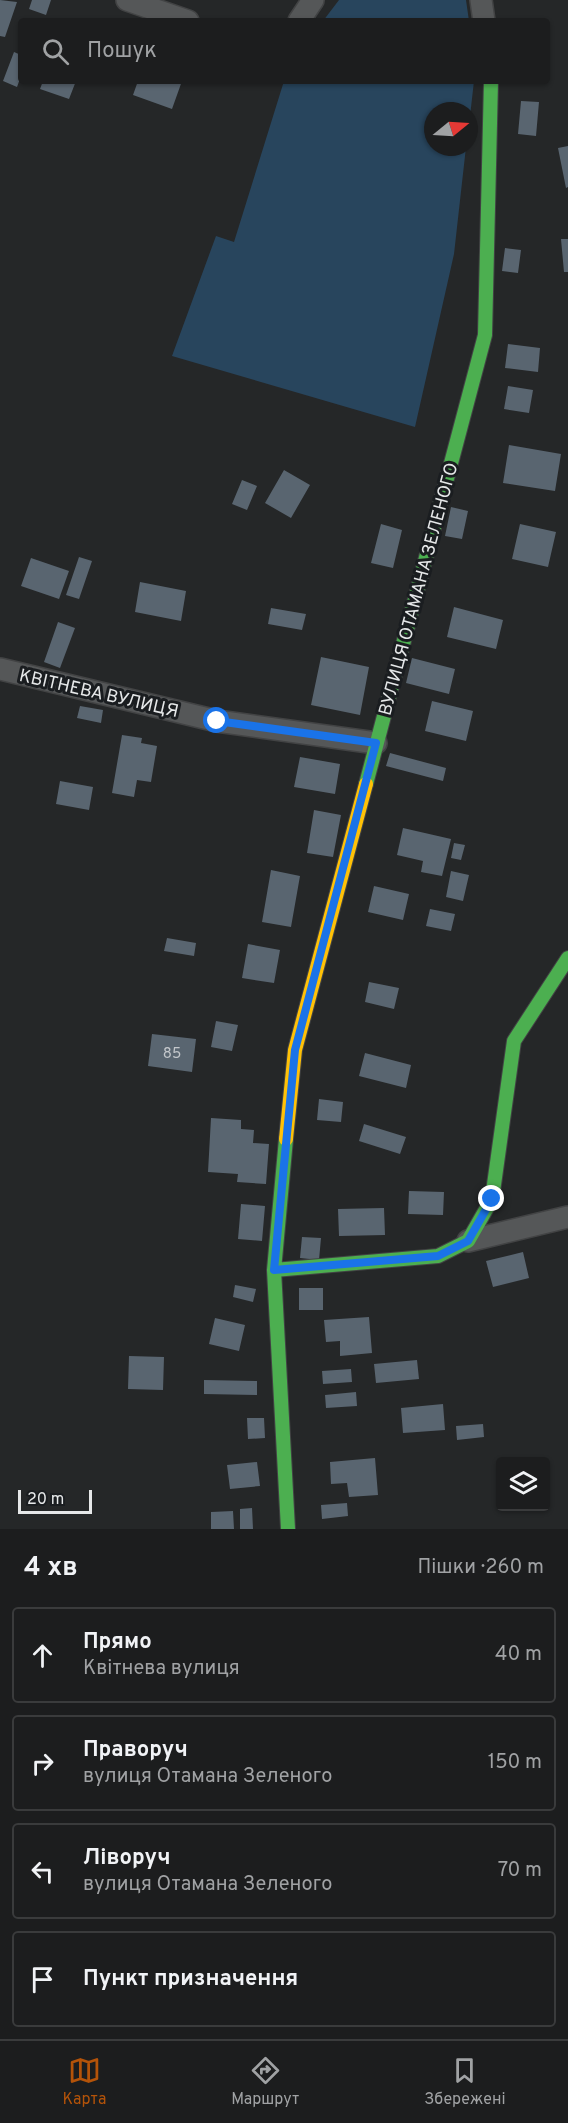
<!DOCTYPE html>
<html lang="uk">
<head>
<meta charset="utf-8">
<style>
	:root { --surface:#1c1d1e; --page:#292a2b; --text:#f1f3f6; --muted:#a0a2a4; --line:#3a3b3c; --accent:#b45309 }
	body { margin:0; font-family:Overpass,sans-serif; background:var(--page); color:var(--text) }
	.controls { position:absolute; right:18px; bottom:18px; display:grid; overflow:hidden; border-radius:6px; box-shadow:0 2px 4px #0004 }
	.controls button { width:54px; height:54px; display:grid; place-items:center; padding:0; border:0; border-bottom:2px solid var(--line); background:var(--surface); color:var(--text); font:30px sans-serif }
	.compass { position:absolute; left:424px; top:102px; width:54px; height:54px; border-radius:50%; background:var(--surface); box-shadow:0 2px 4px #0004; rotate:72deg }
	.scale { position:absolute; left:18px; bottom:15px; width:74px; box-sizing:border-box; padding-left:6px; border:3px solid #e6e8e9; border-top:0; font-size:16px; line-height:21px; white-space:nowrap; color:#e6e8e9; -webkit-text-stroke:4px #1a1d20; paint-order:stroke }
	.stop { position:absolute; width:18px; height:18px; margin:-14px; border:4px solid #1a73e8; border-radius:50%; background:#fff }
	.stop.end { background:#1a73e8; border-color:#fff; box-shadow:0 2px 6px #0008 }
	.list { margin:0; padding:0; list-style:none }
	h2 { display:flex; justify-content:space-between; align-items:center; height:78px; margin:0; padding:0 24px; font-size:26px }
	h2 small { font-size:20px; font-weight:400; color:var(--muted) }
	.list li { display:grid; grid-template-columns:39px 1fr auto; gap:18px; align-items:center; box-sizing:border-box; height:96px; margin:0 12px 12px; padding:0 12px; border:2px solid var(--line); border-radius:6px }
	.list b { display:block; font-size:22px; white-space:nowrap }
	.list p { margin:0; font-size:20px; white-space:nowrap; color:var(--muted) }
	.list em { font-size:20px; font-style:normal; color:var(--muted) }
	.icon { flex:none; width:33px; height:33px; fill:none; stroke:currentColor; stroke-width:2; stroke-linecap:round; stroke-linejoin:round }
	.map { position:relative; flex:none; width:568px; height:1529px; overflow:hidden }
	.search { position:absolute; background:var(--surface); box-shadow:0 2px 4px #0004; left:18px; right:18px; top:18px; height:66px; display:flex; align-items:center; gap:15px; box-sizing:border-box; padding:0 21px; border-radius:6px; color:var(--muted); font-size:22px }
	.sheet { height:510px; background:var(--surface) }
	nav { display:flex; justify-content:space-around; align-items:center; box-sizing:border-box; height:84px; border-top:2px solid var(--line); background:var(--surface); font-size:16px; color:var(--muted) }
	nav a { display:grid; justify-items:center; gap:3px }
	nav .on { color:var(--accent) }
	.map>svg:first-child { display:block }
	.green { fill:#28455d }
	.building { fill:#596570 }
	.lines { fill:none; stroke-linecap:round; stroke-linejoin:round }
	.street-casing { stroke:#424344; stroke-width:24 }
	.fast-casing { stroke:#424344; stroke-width:16 }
	.slow-casing { stroke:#424344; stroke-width:16 }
	.street { stroke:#555758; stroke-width:21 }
	.fast { stroke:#4caf50; stroke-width:14 }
	.slow { stroke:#ffc107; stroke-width:14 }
	.route { stroke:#1a73e8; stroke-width:8 }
	.labels { text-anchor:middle; stroke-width:6; stroke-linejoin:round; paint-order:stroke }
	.number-label { font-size:15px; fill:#c3c7cb }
	.street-label { font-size:18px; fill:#e6e8e9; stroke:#1a1d20 }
</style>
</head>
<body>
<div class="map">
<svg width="568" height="1529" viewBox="0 0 568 1529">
	<rect width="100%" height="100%" fill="#252728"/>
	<path class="green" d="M 339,0 L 466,0 L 469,21 L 323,21 Z
		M 284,81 L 474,81 L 469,125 L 469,111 L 433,111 L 433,147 L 466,147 L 454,254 L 415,427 L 172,356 L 216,236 L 234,242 Z"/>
	<path class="building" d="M 0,0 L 17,2 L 5,37 L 0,36 Z
		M 32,0 L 51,0 L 46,15 L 29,9 Z
		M 14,52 L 21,55 L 21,76 L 17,87 L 3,81 Z
		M 43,81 L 76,81 L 69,99 L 40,89 Z
		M 138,81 L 182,81 L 172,109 L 133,95 Z
		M 521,101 L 539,102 L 536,136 L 518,134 Z
		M 568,146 L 568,187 L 566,188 L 558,148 Z
		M 561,239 L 568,239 L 568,272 L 564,272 Z
		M 505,248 L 521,250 L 518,273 L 502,271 Z
		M 508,344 L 540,348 L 538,372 L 505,368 Z
		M 508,386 L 533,390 L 529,413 L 504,409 Z
		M 509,445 L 561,454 L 555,491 L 503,483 Z
		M 284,470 L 310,485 L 291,518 L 265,503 Z
		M 242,480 L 257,486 L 247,510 L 232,504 Z
		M 451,507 L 468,511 L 462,539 L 445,536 Z
		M 381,524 L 402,530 L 393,568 L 371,563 Z
		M 520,524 L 556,532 L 548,567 L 512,559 Z
		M 79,557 L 92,561 L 79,599 L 66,595 Z
		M 31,558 L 69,571 L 59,599 L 21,586 Z
		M 140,582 L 186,591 L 181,621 L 135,612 Z
		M 454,607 L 503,620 L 496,649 L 447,637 Z
		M 271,608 L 306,614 L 302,630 L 268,624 Z
		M 58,622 L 75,628 L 60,668 L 44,662 Z
		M 321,657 L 369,667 L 360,715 L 311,705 Z
		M 412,658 L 455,669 L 449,694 L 406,683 Z
		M 432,701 L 473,711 L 466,741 L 425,731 Z
		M 80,706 L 103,710 L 101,723 L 77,718 Z
		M 122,735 L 142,738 L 141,743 L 157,746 L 151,782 L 137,780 L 134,797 L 112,793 Z
		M 390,753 L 446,768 L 443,781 L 386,766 Z
		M 300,757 L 340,764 L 335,794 L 294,787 Z
		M 60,781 L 93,787 L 89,810 L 56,804 Z
		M 314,810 L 341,815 L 333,857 L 307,853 Z
		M 403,828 L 451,839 L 442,876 L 421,872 L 423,861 L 397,855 Z
		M 454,843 L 465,845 L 461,860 L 451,858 Z
		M 271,870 L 300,876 L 291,927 L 262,922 Z
		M 451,871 L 469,875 L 463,901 L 446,897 Z
		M 374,886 L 409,894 L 403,920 L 368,912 Z
		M 430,909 L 455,914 L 451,931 L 426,926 Z
		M 167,938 L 196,943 L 194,956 L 164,951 Z
		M 248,944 L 280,950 L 274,983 L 242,978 Z
		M 369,982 L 399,988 L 394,1009 L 365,1002 Z
		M 216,1021 L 238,1025 L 232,1051 L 211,1047 Z
		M 152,1034 L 196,1039 L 192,1072 L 148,1066 Z
		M 365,1053 L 411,1065 L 406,1088 L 359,1076 Z
		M 319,1099 L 343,1102 L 341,1122 L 317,1120 Z
		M 211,1118 L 241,1120 L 241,1129 L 254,1130 L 253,1143 L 269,1144 L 266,1184 L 237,1182 L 238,1174 L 208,1172 Z
		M 364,1124 L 406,1137 L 400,1154 L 359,1141 Z
		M 409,1191 L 444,1192 L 443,1215 L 408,1214 Z
		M 241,1204 L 265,1206 L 262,1241 L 238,1239 Z
		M 384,1208 L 385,1235 L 339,1236 L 338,1209 Z
		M 302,1237 L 321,1238 L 319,1260 L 300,1258 Z
		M 523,1252 L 529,1278 L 493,1287 L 486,1261 Z
		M 235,1285 L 256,1289 L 253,1302 L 233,1297 Z
		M 299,1288 L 323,1288 L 323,1310 L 299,1310 Z
		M 369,1317 L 372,1353 L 340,1356 L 340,1341 L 326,1342 L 324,1320 Z
		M 215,1318 L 245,1325 L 239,1351 L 209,1344 Z
		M 129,1356 L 164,1357 L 163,1390 L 128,1389 Z
		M 417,1360 L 419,1379 L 376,1383 L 374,1364 Z
		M 351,1369 L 352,1382 L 323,1384 L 322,1371 Z
		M 204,1380 L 257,1381 L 257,1395 L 204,1394 Z
		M 356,1392 L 357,1406 L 326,1408 L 325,1395 Z
		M 443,1404 L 445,1430 L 403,1433 L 401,1408 Z
		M 247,1418 L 264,1418 L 265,1438 L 248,1439 Z
		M 483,1424 L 484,1437 L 457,1440 L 456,1426 Z
		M 375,1458 L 378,1495 L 349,1497 L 347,1483 L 331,1484 L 330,1462 Z
		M 257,1462 L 260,1486 L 230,1489 L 227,1465 Z
		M 347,1503 L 348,1516 L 322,1519 L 321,1505 Z
		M 252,1508 L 253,1529 L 240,1529 L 240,1509 Z
		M 233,1511 L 234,1529 L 211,1529 L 211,1512 Z"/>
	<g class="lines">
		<defs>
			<path id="street" d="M 127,0 L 188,21
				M 481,0 L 484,21
				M 299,21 L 313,0
				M 0,669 L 217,721 L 376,743
				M 468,1241 L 568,1217"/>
			<path id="fast" d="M 366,784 L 485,335 L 491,81
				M 286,1139 L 274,1270 L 288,1529
				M 274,1270 L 438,1256 L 468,1241 L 492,1199 L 514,1041 L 568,958"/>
			<path id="slow" d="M 286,1139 L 295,1050 L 366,784"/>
		</defs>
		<use href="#street" class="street-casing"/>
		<use href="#fast" class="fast-casing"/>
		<use href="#slow" class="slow-casing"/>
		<use href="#street" class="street"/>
		<use href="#fast" class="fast"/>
		<use href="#slow" class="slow"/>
	</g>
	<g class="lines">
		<path class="route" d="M 217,721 L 376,743 L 295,1050 L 274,1270 L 438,1256 L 468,1241 L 492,1199"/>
	</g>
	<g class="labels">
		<g class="number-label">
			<text x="172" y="1058">85</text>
		</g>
		<g class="street-label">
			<text transform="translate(418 589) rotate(-75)" y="6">ВУЛИЦЯ ОТАМАНА ЗЕЛЕНОГО</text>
			<text transform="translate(99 693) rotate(13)" y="6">КВІТНЕВА ВУЛИЦЯ</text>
		</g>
	</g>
</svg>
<div class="controls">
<button><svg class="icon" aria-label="layers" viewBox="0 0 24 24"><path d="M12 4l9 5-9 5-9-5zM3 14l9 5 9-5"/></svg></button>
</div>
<svg class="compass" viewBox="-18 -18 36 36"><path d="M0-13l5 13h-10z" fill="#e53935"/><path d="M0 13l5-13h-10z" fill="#a0a2a4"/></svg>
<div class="scale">20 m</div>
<div class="stop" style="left:217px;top:721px"></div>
<div class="stop end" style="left:492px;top:1199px"></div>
<div class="search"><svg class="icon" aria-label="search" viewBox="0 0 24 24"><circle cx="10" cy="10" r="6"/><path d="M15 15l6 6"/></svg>Пошук</div>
</div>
<section class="sheet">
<h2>4 хв<small>Пішки · 260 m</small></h2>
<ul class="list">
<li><svg class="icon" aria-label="ahead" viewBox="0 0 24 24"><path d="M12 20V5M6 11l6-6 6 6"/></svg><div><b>Прямо</b><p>Квітнева вулиця</p></div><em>40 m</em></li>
<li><svg class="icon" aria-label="right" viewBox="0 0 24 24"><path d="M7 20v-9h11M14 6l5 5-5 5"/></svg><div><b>Праворуч</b><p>вулиця Отамана Зеленого</p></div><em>150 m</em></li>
<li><svg class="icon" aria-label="left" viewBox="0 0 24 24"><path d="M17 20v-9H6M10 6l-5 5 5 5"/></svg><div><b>Ліворуч</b><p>вулиця Отамана Зеленого</p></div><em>70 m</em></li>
<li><svg class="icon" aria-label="arrive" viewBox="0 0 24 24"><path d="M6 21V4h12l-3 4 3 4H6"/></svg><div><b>Пункт призначення</b></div></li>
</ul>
</section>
<nav>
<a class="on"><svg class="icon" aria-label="map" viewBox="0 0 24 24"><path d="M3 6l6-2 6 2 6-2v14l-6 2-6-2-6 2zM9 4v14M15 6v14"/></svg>Карта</a>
<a><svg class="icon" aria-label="directions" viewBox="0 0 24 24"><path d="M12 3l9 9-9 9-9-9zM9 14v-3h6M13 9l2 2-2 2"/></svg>Маршрут</a>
<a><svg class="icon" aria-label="saved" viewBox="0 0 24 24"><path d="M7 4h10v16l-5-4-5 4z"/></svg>Збережені</a>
</nav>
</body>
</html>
